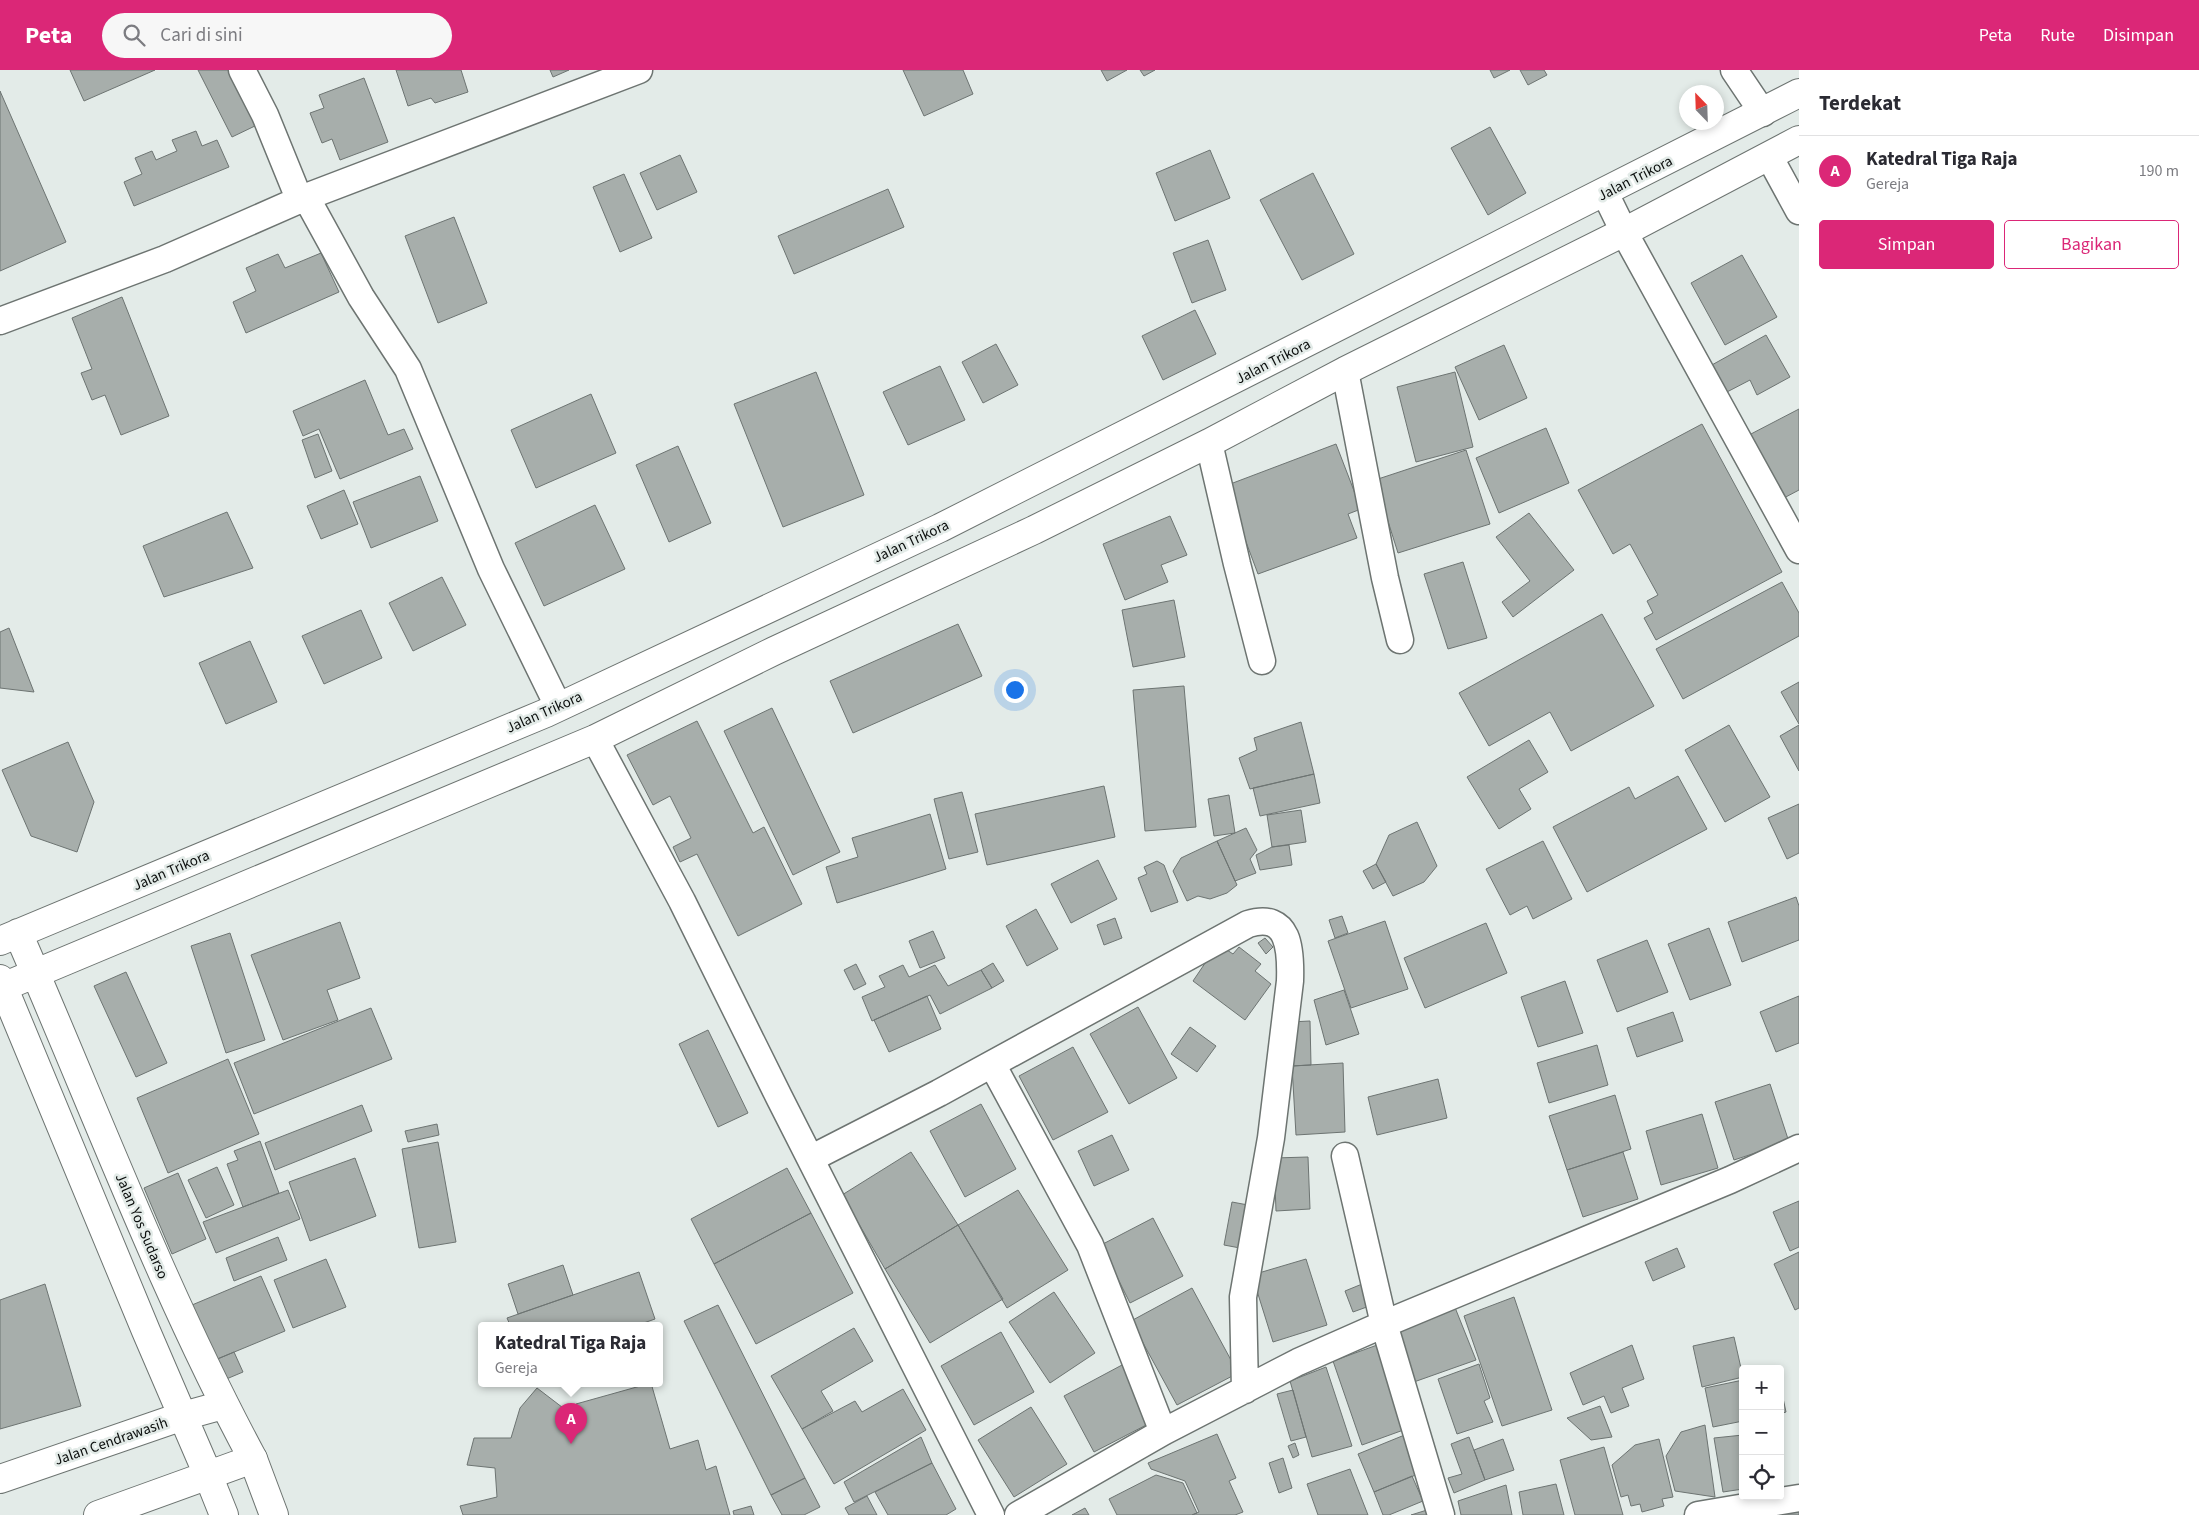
<!DOCTYPE html>
<html lang="id">
<head>
<meta charset="utf-8">
<style>
	:root { --surface:#fff; --page:#f7f7f7; --text:#2b2b33; --muted:#7c7c81; --line:#e1e1e2; --accent:#db2777 }
	body { margin:0; font-family:"Source Sans 3",sans-serif; background:var(--page); color:var(--text) }
	.controls { position:absolute; right:15px; bottom:15px; display:grid; overflow:hidden; border-radius:5px; box-shadow:0 2px 8px #0003 }
	.controls button { width:45px; height:45px; display:grid; place-items:center; padding:0; border:0; border-bottom:1px solid var(--line); background:var(--surface); color:var(--text); font:25px sans-serif }
	.compass { position:absolute; left:1679px; top:15px; width:45px; height:45px; border-radius:50%; background:var(--surface); box-shadow:0 2px 8px #0003; rotate:337deg }
	.you { position:absolute; left:1014px; top:619px; width:18px; height:18px; margin:-12px; border:4px solid #fff; border-radius:50%; background:#1a73e8; box-shadow:0 0 0 8px #1a73e833 }
	.badge { display:grid; place-items:center; width:32px; height:32px; border-radius:50%; background:var(--accent); color:#fff; font-size:16px; font-weight:700 }
	.pin { position:absolute; translate:-50% -41px; filter:drop-shadow(0 1px 2px #0008) }
	.pin::after { content:''; position:absolute; top:26px; width:18px; height:15px; background:inherit; clip-path:polygon(0 0,100% 0,50% 100%) }
	.popup { position:absolute; left:478px; top:1252px; width:185px; height:65px; box-sizing:border-box; display:grid; place-content:center; border-radius:5px; background:var(--surface); filter:drop-shadow(0 1px 4px #0005); font-size:16px; white-space:nowrap; color:var(--muted) }
	.popup b { font-size:19px; color:var(--text) }
	.popup::after { content:''; position:absolute; left:50%; top:100%; margin-left:-10px; border:10px solid transparent; border-top-color:var(--surface) }
	.list { margin:0; padding:0; list-style:none }
	h2 { display:flex; justify-content:space-between; align-items:center; height:65px; margin:0; padding:0 20px; font-size:21px }
	h2 small { font-size:16px; font-weight:400; color:var(--muted) }
	.list li { display:grid; grid-template-columns:32px 1fr auto; gap:15px; align-items:center; box-sizing:border-box; height:70px; padding:0 20px; border-top:1px solid var(--line) }
	.list b { display:block; font-size:19px; white-space:nowrap }
	.list p { margin:0; font-size:16px; white-space:nowrap; color:var(--muted) }
	.list em { font-size:16px; font-style:normal; color:var(--muted) }
	.actions { display:flex; gap:10px; padding:15px 20px }
	.actions a { flex:1; padding:11px 0; border:1px solid var(--accent); border-radius:5px; text-align:center; font-size:18px; color:var(--accent) }
	.actions .main { background:var(--accent); color:#fff }
	.icon { flex:none; width:28px; height:28px; fill:none; stroke:currentColor; stroke-width:2; stroke-linecap:round; stroke-linejoin:round }
	.map { position:relative; flex:none; width:1799px; height:1445px; overflow:hidden }
	header { display:flex; align-items:center; gap:30px; box-sizing:border-box; height:70px; padding:0 25px; background:var(--accent); color:#fff }
	header strong { font-size:24px }
	nav { display:flex; gap:28px; margin-inline-start:auto; font-size:18px }
	.search { width:350px; height:45px; background:var(--page); display:flex; align-items:center; gap:12px; box-sizing:border-box; padding:0 18px; border-radius:28px; color:var(--muted); font-size:19px }
	main { display:flex }
	aside { flex:1; background:var(--surface) }
	.map>svg:first-child { display:block }
	.building { fill:#a7aeab; stroke:#6d7472 }
	.lines { fill:none; stroke-linecap:round; stroke-linejoin:round }
	.street-casing { stroke:#6d7471; stroke-width:29 }
	.secondary-casing { stroke:#6d7471; stroke-width:30 }
	.highway-casing { stroke:#6d7471; stroke-width:30 }
	.street { stroke:#fff; stroke-width:26 }
	.secondary { stroke:#fff; stroke-width:28 }
	.highway { stroke:#fff; stroke-width:28 }
	.labels { text-anchor:middle; stroke-width:5; stroke-linejoin:round; paint-order:stroke }
	.street-label { font-size:15px; fill:#0b0e0d; stroke:#e3ebe8 }
</style>
</head>
<body>
<header>
<strong>Peta</strong>
<div class="search"><svg class="icon" aria-label="search" viewBox="0 0 24 24"><circle cx="10" cy="10" r="6"/><path d="M15 15l6 6"/></svg>Cari di sini</div>
<nav><a>Peta</a><a>Rute</a><a>Disimpan</a></nav>
</header>
<main>
<div class="map">
<svg width="1799" height="1445" viewBox="0 0 1799 1445">
	<rect width="100%" height="100%" fill="#e3ebe8"/>
	<path class="building" d="M 70,0 L 155,0 L 84,31 Z
		M 198,0 L 230,0 L 257,55 L 232,67 Z
		M 396,0 L 461,0 L 468,22 L 435,33 L 431,28 L 408,36 Z
		M 550,0 L 569,0 L 553,7 Z
		M 903,0 L 963,0 L 973,24 L 924,46 Z
		M 1101,0 L 1127,0 L 1107,11 Z
		M 1140,0 L 1155,0 L 1144,6 Z
		M 1490,0 L 1510,0 L 1494,8 Z
		M 1520,0 L 1544,0 L 1547,5 L 1528,15 Z
		M 364,8 L 388,72 L 340,90 L 332,69 L 322,73 L 310,43 L 324,38 L 319,25 Z
		M 0,21 L 66,172 L 0,201 Z
		M 1490,57 L 1526,123 L 1488,145 L 1451,78 Z
		M 196,61 L 202,76 L 217,70 L 229,97 L 134,136 L 124,112 L 142,104 L 135,88 L 152,81 L 156,90 L 177,81 L 172,70 Z
		M 1210,80 L 1230,128 L 1175,151 L 1156,103 Z
		M 680,85 L 697,122 L 657,140 L 640,103 Z
		M 1313,103 L 1354,184 L 1302,210 L 1260,130 Z
		M 624,104 L 652,168 L 620,182 L 593,117 Z
		M 888,119 L 904,157 L 794,204 L 778,166 Z
		M 454,147 L 487,233 L 438,253 L 405,166 Z
		M 1208,170 L 1226,220 L 1192,233 L 1173,183 Z
		M 321,183 L 339,222 L 246,263 L 233,232 L 256,221 L 246,198 L 278,184 L 285,198 Z
		M 1742,185 L 1777,247 L 1725,275 L 1691,213 Z
		M 122,227 L 169,346 L 121,365 L 105,325 L 92,330 L 81,303 L 92,299 L 72,248 Z
		M 1195,240 L 1216,284 L 1163,310 L 1142,266 Z
		M 1766,265 L 1790,307 L 1757,325 L 1750,310 L 1725,323 L 1710,296 Z
		M 996,274 L 1018,315 L 983,333 L 962,292 Z
		M 1504,275 L 1527,328 L 1479,350 L 1455,297 Z
		M 940,296 L 965,350 L 908,375 L 883,322 Z
		M 816,302 L 864,425 L 783,457 L 734,334 Z
		M 1455,302 L 1473,377 L 1416,392 L 1397,317 Z
		M 365,310 L 388,365 L 404,359 L 413,379 L 340,409 L 319,359 L 303,366 L 293,341 Z
		M 591,324 L 616,383 L 536,418 L 511,360 Z
		M 1799,339 L 1799,420 L 1782,429 L 1749,365 Z
		M 1702,354 L 1782,502 L 1656,570 L 1644,548 L 1653,543 L 1647,531 L 1658,525 L 1630,474 L 1613,484 L 1578,420 Z
		M 1546,358 L 1569,413 L 1499,443 L 1476,388 Z
		M 318,364 L 332,401 L 315,408 L 302,370 Z
		M 1336,374 L 1361,439 L 1348,444 L 1357,468 L 1258,504 L 1225,416 Z
		M 678,376 L 711,453 L 669,472 L 636,395 Z
		M 1466,380 L 1490,454 L 1398,483 L 1375,410 Z
		M 420,406 L 438,451 L 371,478 L 353,432 Z
		M 344,420 L 358,454 L 321,469 L 307,436 Z
		M 595,435 L 625,499 L 544,536 L 515,473 Z
		M 227,442 L 253,498 L 164,527 L 143,476 Z
		M 1529,443 L 1574,500 L 1513,547 L 1502,532 L 1530,511 L 1496,467 Z
		M 1170,446 L 1187,485 L 1161,495 L 1168,512 L 1125,530 L 1103,474 Z
		M 1463,492 L 1487,568 L 1448,579 L 1424,504 Z
		M 442,507 L 466,555 L 413,581 L 389,533 Z
		M 1782,512 L 1799,543 L 1799,566 L 1683,629 L 1656,579 Z
		M 1174,530 L 1185,587 L 1133,597 L 1122,540 Z
		M 361,540 L 382,588 L 324,614 L 302,566 Z
		M 1602,544 L 1654,636 L 1571,681 L 1550,642 L 1489,676 L 1459,623 Z
		M 958,554 L 982,606 L 853,663 L 830,611 Z
		M 9,558 L 34,622 L 0,618 L 0,562 Z
		M 250,571 L 277,632 L 226,654 L 199,593 Z
		M 1799,612 L 1799,654 L 1781,622 Z
		M 1184,616 L 1196,757 L 1145,761 L 1133,620 Z
		M 772,638 L 840,782 L 793,805 L 724,661 Z
		M 697,651 L 753,763 L 764,757 L 802,834 L 738,866 L 697,784 L 680,792 L 673,777 L 691,768 L 670,726 L 653,735 L 627,685 Z
		M 1301,652 L 1314,704 L 1250,719 L 1239,688 L 1257,680 L 1254,668 Z
		M 1729,655 L 1770,727 L 1725,752 L 1685,680 Z
		M 1799,655 L 1799,701 L 1780,666 Z
		M 1529,670 L 1548,702 L 1519,719 L 1531,739 L 1499,759 L 1467,707 Z
		M 68,672 L 94,732 L 77,782 L 31,766 L 2,700 Z
		M 1314,704 L 1320,733 L 1260,746 L 1253,718 Z
		M 1678,706 L 1707,759 L 1587,822 L 1553,757 L 1629,717 L 1635,729 Z
		M 1104,716 L 1115,767 L 987,795 L 975,744 Z
		M 962,722 L 978,782 L 949,789 L 934,729 Z
		M 1229,725 L 1235,763 L 1214,766 L 1208,729 Z
		M 1799,734 L 1799,783 L 1787,789 L 1768,748 Z
		M 1301,740 L 1306,772 L 1272,777 L 1267,745 Z
		M 930,744 L 946,799 L 837,833 L 826,797 L 858,787 L 852,768 Z
		M 1417,752 L 1437,796 L 1424,812 L 1393,826 L 1376,794 L 1389,765 Z
		M 1246,758 L 1257,780 L 1250,789 L 1256,803 L 1235,811 L 1217,771 Z
		M 1217,771 L 1237,815 L 1227,823 L 1210,829 L 1198,826 L 1187,831 L 1173,801 L 1181,788 Z
		M 1543,771 L 1572,829 L 1533,849 L 1527,836 L 1510,845 L 1486,799 Z
		M 1289,775 L 1292,795 L 1260,800 L 1256,785 L 1272,777 Z
		M 1098,790 L 1117,829 L 1071,853 L 1051,814 Z
		M 1157,791 L 1164,795 L 1178,832 L 1151,842 L 1138,808 L 1147,804 L 1144,797 Z
		M 1376,794 L 1386,812 L 1373,819 L 1363,801 Z
		M 1796,827 L 1799,836 L 1799,870 L 1742,892 L 1728,852 Z
		M 1036,839 L 1058,879 L 1027,896 L 1006,856 Z
		M 1342,846 L 1348,863 L 1335,868 L 1329,850 Z
		M 1115,848 L 1122,868 L 1104,875 L 1097,855 Z
		M 1385,851 L 1408,919 L 1351,938 L 1328,871 Z
		M 340,852 L 360,908 L 327,920 L 338,950 L 283,970 L 251,885 Z
		M 1486,853 L 1507,903 L 1425,938 L 1404,888 Z
		M 1709,858 L 1731,915 L 1690,930 L 1668,874 Z
		M 933,861 L 945,888 L 920,898 L 909,871 Z
		M 230,863 L 265,970 L 226,983 L 191,876 Z
		M 1265,868 L 1273,877 L 1266,884 L 1258,873 Z
		M 1647,870 L 1668,922 L 1617,942 L 1597,890 Z
		M 1218,874 L 1233,884 L 1239,877 L 1261,894 L 1255,901 L 1271,914 L 1245,950 L 1193,911 Z
		M 993,893 L 1004,911 L 992,918 L 981,900 Z
		M 856,894 L 866,914 L 854,920 L 844,900 Z
		M 903,895 L 909,907 L 935,895 L 948,916 L 981,900 L 992,918 L 940,944 L 930,925 L 872,951 L 862,927 L 885,917 L 879,906 Z
		M 126,902 L 167,993 L 136,1007 L 94,916 Z
		M 1565,911 L 1583,963 L 1538,977 L 1521,927 Z
		M 1344,920 L 1359,964 L 1326,975 L 1314,930 Z
		M 927,926 L 941,959 L 889,982 L 874,950 Z
		M 1799,926 L 1799,973 L 1776,982 L 1760,942 Z
		M 1138,937 L 1177,1008 L 1129,1034 L 1090,964 Z
		M 371,938 L 392,989 L 254,1044 L 234,993 Z
		M 1673,942 L 1683,971 L 1637,987 L 1627,958 Z
		M 1310,951 L 1311,995 L 1292,996 L 1290,952 Z
		M 1190,957 L 1216,976 L 1197,1002 L 1171,984 Z
		M 708,960 L 748,1043 L 718,1057 L 679,974 Z
		M 1597,975 L 1608,1015 L 1549,1033 L 1537,993 Z
		M 1073,977 L 1108,1042 L 1053,1070 L 1019,1006 Z
		M 228,989 L 259,1064 L 168,1103 L 137,1028 Z
		M 1343,993 L 1345,1062 L 1296,1065 L 1292,996 Z
		M 1438,1009 L 1447,1048 L 1377,1065 L 1368,1027 Z
		M 1770,1014 L 1789,1072 L 1734,1090 L 1715,1032 Z
		M 1615,1025 L 1631,1079 L 1567,1100 L 1549,1046 Z
		M 981,1034 L 1016,1099 L 965,1127 L 930,1061 Z
		M 362,1035 L 372,1061 L 275,1100 L 265,1073 Z
		M 1702,1044 L 1718,1098 L 1661,1115 L 1646,1061 Z
		M 437,1054 L 439,1065 L 408,1072 L 405,1061 Z
		M 1112,1065 L 1129,1100 L 1094,1116 L 1078,1081 Z
		M 260,1071 L 279,1123 L 243,1137 L 227,1094 L 238,1090 L 234,1081 Z
		M 438,1072 L 456,1172 L 419,1178 L 402,1079 Z
		M 911,1082 L 958,1155 L 885,1199 L 842,1125 Z
		M 1623,1082 L 1638,1129 L 1583,1147 L 1567,1100 Z
		M 1308,1087 L 1310,1139 L 1276,1141 L 1274,1088 Z
		M 355,1088 L 376,1146 L 310,1171 L 289,1112 Z
		M 217,1097 L 234,1135 L 206,1148 L 188,1110 Z
		M 787,1098 L 811,1143 L 714,1194 L 691,1149 Z
		M 178,1103 L 206,1169 L 172,1184 L 144,1118 Z
		M 288,1120 L 300,1149 L 216,1183 L 203,1152 Z
		M 1018,1120 L 1068,1200 L 1007,1238 L 958,1155 Z
		M 1799,1131 L 1799,1177 L 1790,1181 L 1773,1142 Z
		M 1232,1132 L 1248,1135 L 1240,1178 L 1224,1175 Z
		M 811,1143 L 853,1223 L 756,1274 L 714,1194 Z
		M 1153,1148 L 1183,1206 L 1130,1233 L 1101,1175 Z
		M 958,1155 L 1003,1229 L 930,1273 L 885,1199 Z
		M 278,1167 L 287,1190 L 234,1211 L 226,1188 Z
		M 1677,1178 L 1685,1197 L 1653,1211 L 1645,1192 Z
		M 1799,1182 L 1799,1238 L 1795,1240 L 1774,1194 Z
		M 326,1189 L 346,1237 L 293,1258 L 274,1210 Z
		M 1306,1189 L 1327,1255 L 1273,1272 L 1252,1205 Z
		M 563,1195 L 573,1225 L 518,1244 L 508,1214 Z
		M 639,1202 L 655,1249 L 638,1255 L 510,1255 L 507,1248 Z
		M 261,1206 L 285,1261 L 215,1290 L 192,1235 Z
		M 1367,1212 L 1375,1234 L 1353,1242 L 1345,1221 Z
		M 45,1214 L 81,1336 L 0,1359 L 0,1230 Z
		M 1192,1218 L 1238,1303 L 1177,1335 L 1131,1251 Z
		M 1054,1222 L 1095,1283 L 1050,1313 L 1009,1252 Z
		M 1514,1227 L 1552,1340 L 1502,1356 L 1464,1246 Z
		M 718,1235 L 805,1408 L 771,1425 L 684,1251 Z
		M 1454,1235 L 1476,1290 L 1411,1313 L 1392,1259 Z
		M 854,1258 L 873,1291 L 821,1321 L 833,1341 L 802,1359 L 771,1306 Z
		M 1001,1262 L 1034,1322 L 974,1355 L 941,1296 Z
		M 1734,1267 L 1743,1307 L 1702,1317 L 1693,1276 Z
		M 1380,1274 L 1409,1358 L 1362,1375 L 1333,1291 Z
		M 1632,1275 L 1644,1309 L 1622,1318 L 1629,1336 L 1611,1343 L 1604,1326 L 1583,1335 L 1570,1303 Z
		M 234,1282 L 243,1302 L 224,1310 L 215,1290 Z
		M 1479,1294 L 1490,1328 L 1484,1331 L 1493,1352 L 1457,1364 L 1438,1309 Z
		M 1122,1295 L 1152,1352 L 1094,1382 L 1064,1326 Z
		M 1326,1297 L 1352,1376 L 1312,1387 L 1290,1311 Z
		M 1743,1310 L 1743,1351 L 1713,1357 L 1705,1318 Z
		M 651,1313 L 670,1379 L 698,1370 L 706,1400 L 716,1396 L 730,1445 L 463,1445 L 460,1436 L 497,1427 L 495,1398 L 467,1395 L 474,1368 L 511,1368 L 520,1338 L 537,1318 L 571,1344 L 580,1345 L 576,1334 Z
		M 1780,1314 L 1786,1342 L 1780,1344 Z
		M 903,1319 L 926,1360 L 834,1414 L 802,1359 L 855,1331 L 862,1342 Z
		M 1293,1320 L 1306,1367 L 1291,1371 L 1277,1324 Z
		M 1600,1336 L 1612,1367 L 1591,1370 L 1567,1348 Z
		M 1031,1337 L 1067,1394 L 1014,1427 L 978,1370 Z
		M 1705,1355 L 1715,1427 L 1675,1421 L 1666,1386 L 1681,1362 Z
		M 1217,1364 L 1236,1408 L 1229,1411 L 1243,1442 L 1235,1445 L 1192,1445 L 1199,1442 L 1185,1411 L 1151,1399 L 1148,1393 Z
		M 1407,1364 L 1423,1402 L 1374,1422 L 1358,1384 Z
		M 1743,1365 L 1743,1419 L 1723,1422 L 1714,1368 Z
		M 921,1367 L 932,1393 L 854,1432 L 844,1412 Z
		M 1469,1367 L 1485,1410 L 1454,1423 L 1448,1408 L 1462,1404 L 1451,1374 Z
		M 1503,1369 L 1514,1400 L 1485,1410 L 1474,1380 Z
		M 1659,1369 L 1673,1427 L 1662,1429 L 1664,1436 L 1642,1442 L 1640,1434 L 1631,1436 L 1628,1425 L 1621,1427 L 1612,1395 L 1635,1375 Z
		M 1295,1373 L 1299,1385 L 1293,1388 L 1288,1376 Z
		M 1604,1377 L 1623,1445 L 1575,1445 L 1560,1390 Z
		M 1283,1388 L 1292,1418 L 1279,1423 L 1269,1393 Z
		M 932,1393 L 956,1439 L 946,1445 L 888,1445 L 875,1422 Z
		M 1350,1399 L 1368,1445 L 1318,1445 L 1307,1414 Z
		M 1156,1405 L 1183,1413 L 1197,1443 L 1192,1445 L 1117,1445 L 1109,1429 Z
		M 1412,1406 L 1423,1431 L 1389,1445 L 1383,1445 L 1374,1422 Z
		M 805,1408 L 820,1437 L 804,1445 L 782,1445 L 771,1425 Z
		M 1556,1414 L 1564,1445 L 1523,1445 L 1519,1422 Z
		M 1506,1415 L 1512,1445 L 1461,1445 L 1458,1431 Z
		M 867,1426 L 877,1445 L 849,1445 L 845,1438 Z
		M 751,1436 L 754,1445 L 734,1445 L 733,1441 Z
		M 1085,1438 L 1089,1445 L 1072,1445 Z
		M 1427,1440 L 1429,1445 L 1411,1445 Z
		M 1799,1440 L 1799,1445 L 1778,1445 Z"/>
	<g class="lines">
		<defs>
			<path id="street" d="M 242,0 L 265,45 L 300,131
				M 1734,0 L 1763,43
				M 1769,86 L 1799,141
				M 1605,123 L 1624,162 L 1799,480
				M 306,127 L 361,227 L 408,299 L 491,499 L 558,636
				M 0,251 L 165,189 L 306,127 L 639,0
				M 1345,301 L 1385,508 L 1400,570
				M 1209,373 L 1237,494 L 1262,591
				M 595,669 L 682,831 L 779,1027 L 991,1445
				M 992,994 L 1090,1175 L 1163,1362
				M 1345,1086 L 1384,1254 L 1441,1445
				M 812,1088 L 939,1023 L 1248,854 C 1290,841 1291,881 1290,911 L 1271,1068 L 1243,1227 L 1245,1320
				M 1018,1445 L 1163,1362 L 1298,1292 L 1384,1254 L 1730,1110 L 1799,1078
				M 1698,1445 L 1799,1428"/>
			<path id="secondary" d="M 18,863 C 95,1039 162,1220 253,1389 L 98,1445
				M 0,871 L 546,643 L 940,458 L 1799,23
				M 0,909 L 146,1261 L 208,1405
				M 3,917 L 595,669 L 774,581 L 1034,460 L 1209,373 L 1345,301 L 1624,162 L 1799,70
				M 0,1409 L 183,1346 L 223,1335"/>
			<path id="highway" d="M 253,1389 L 274,1445
				M 208,1405 L 224,1445"/>
		</defs>
		<use href="#street" class="street-casing"/>
		<use href="#secondary" class="secondary-casing"/>
		<use href="#highway" class="highway-casing"/>
		<use href="#street" class="street"/>
		<use href="#secondary" class="secondary"/>
		<use href="#highway" class="highway"/>
	</g>
	<g class="labels">
		<g class="street-label">
			<text transform="translate(1635 108) rotate(-27)" y="5">Jalan Trikora</text>
			<text transform="translate(1273 291) rotate(-27)" y="5">Jalan Trikora</text>
			<text transform="translate(911 471) rotate(-25)" y="5">Jalan Trikora</text>
			<text transform="translate(544 642) rotate(-24)" y="5">Jalan Trikora</text>
			<text transform="translate(171 800) rotate(-23)" y="5">Jalan Trikora</text>
			<text transform="translate(142 1156) rotate(67)" y="5">Jalan Yos Sudarso</text>
			<text transform="translate(111 1371) rotate(-19)" y="5">Jalan Cendrawasih</text>
		</g>
	</g>
</svg>
<div class="controls">
<button>+</button>
<button>−</button>
<button><svg class="icon" aria-label="locate" viewBox="0 0 24 24"><circle cx="12" cy="12" r="6"/><path d="M12 2v4M12 18v4M2 12h4M18 12h4"/></svg></button>
</div>
<svg class="compass" viewBox="-18 -18 36 36"><path d="M0-13l5 13h-10z" fill="#e53935"/><path d="M0 13l5-13h-10z" fill="#7c7c81"/></svg>
<div class="you"></div>
<div class="pin badge" style="left:571px;top:1374px">A</div>
<div class="popup"><b>Katedral Tiga Raja</b>Gereja</div>
</div>
<aside>
<h2>Terdekat<small></small></h2>
<ul class="list">
<li><span class="badge">A</span><div><b>Katedral Tiga Raja</b><p>Gereja</p></div><em>190 m</em></li>
</ul>
<div class="actions"><a class="main">Simpan</a><a>Bagikan</a></div>
</aside>
</main>
</body>
</html>
